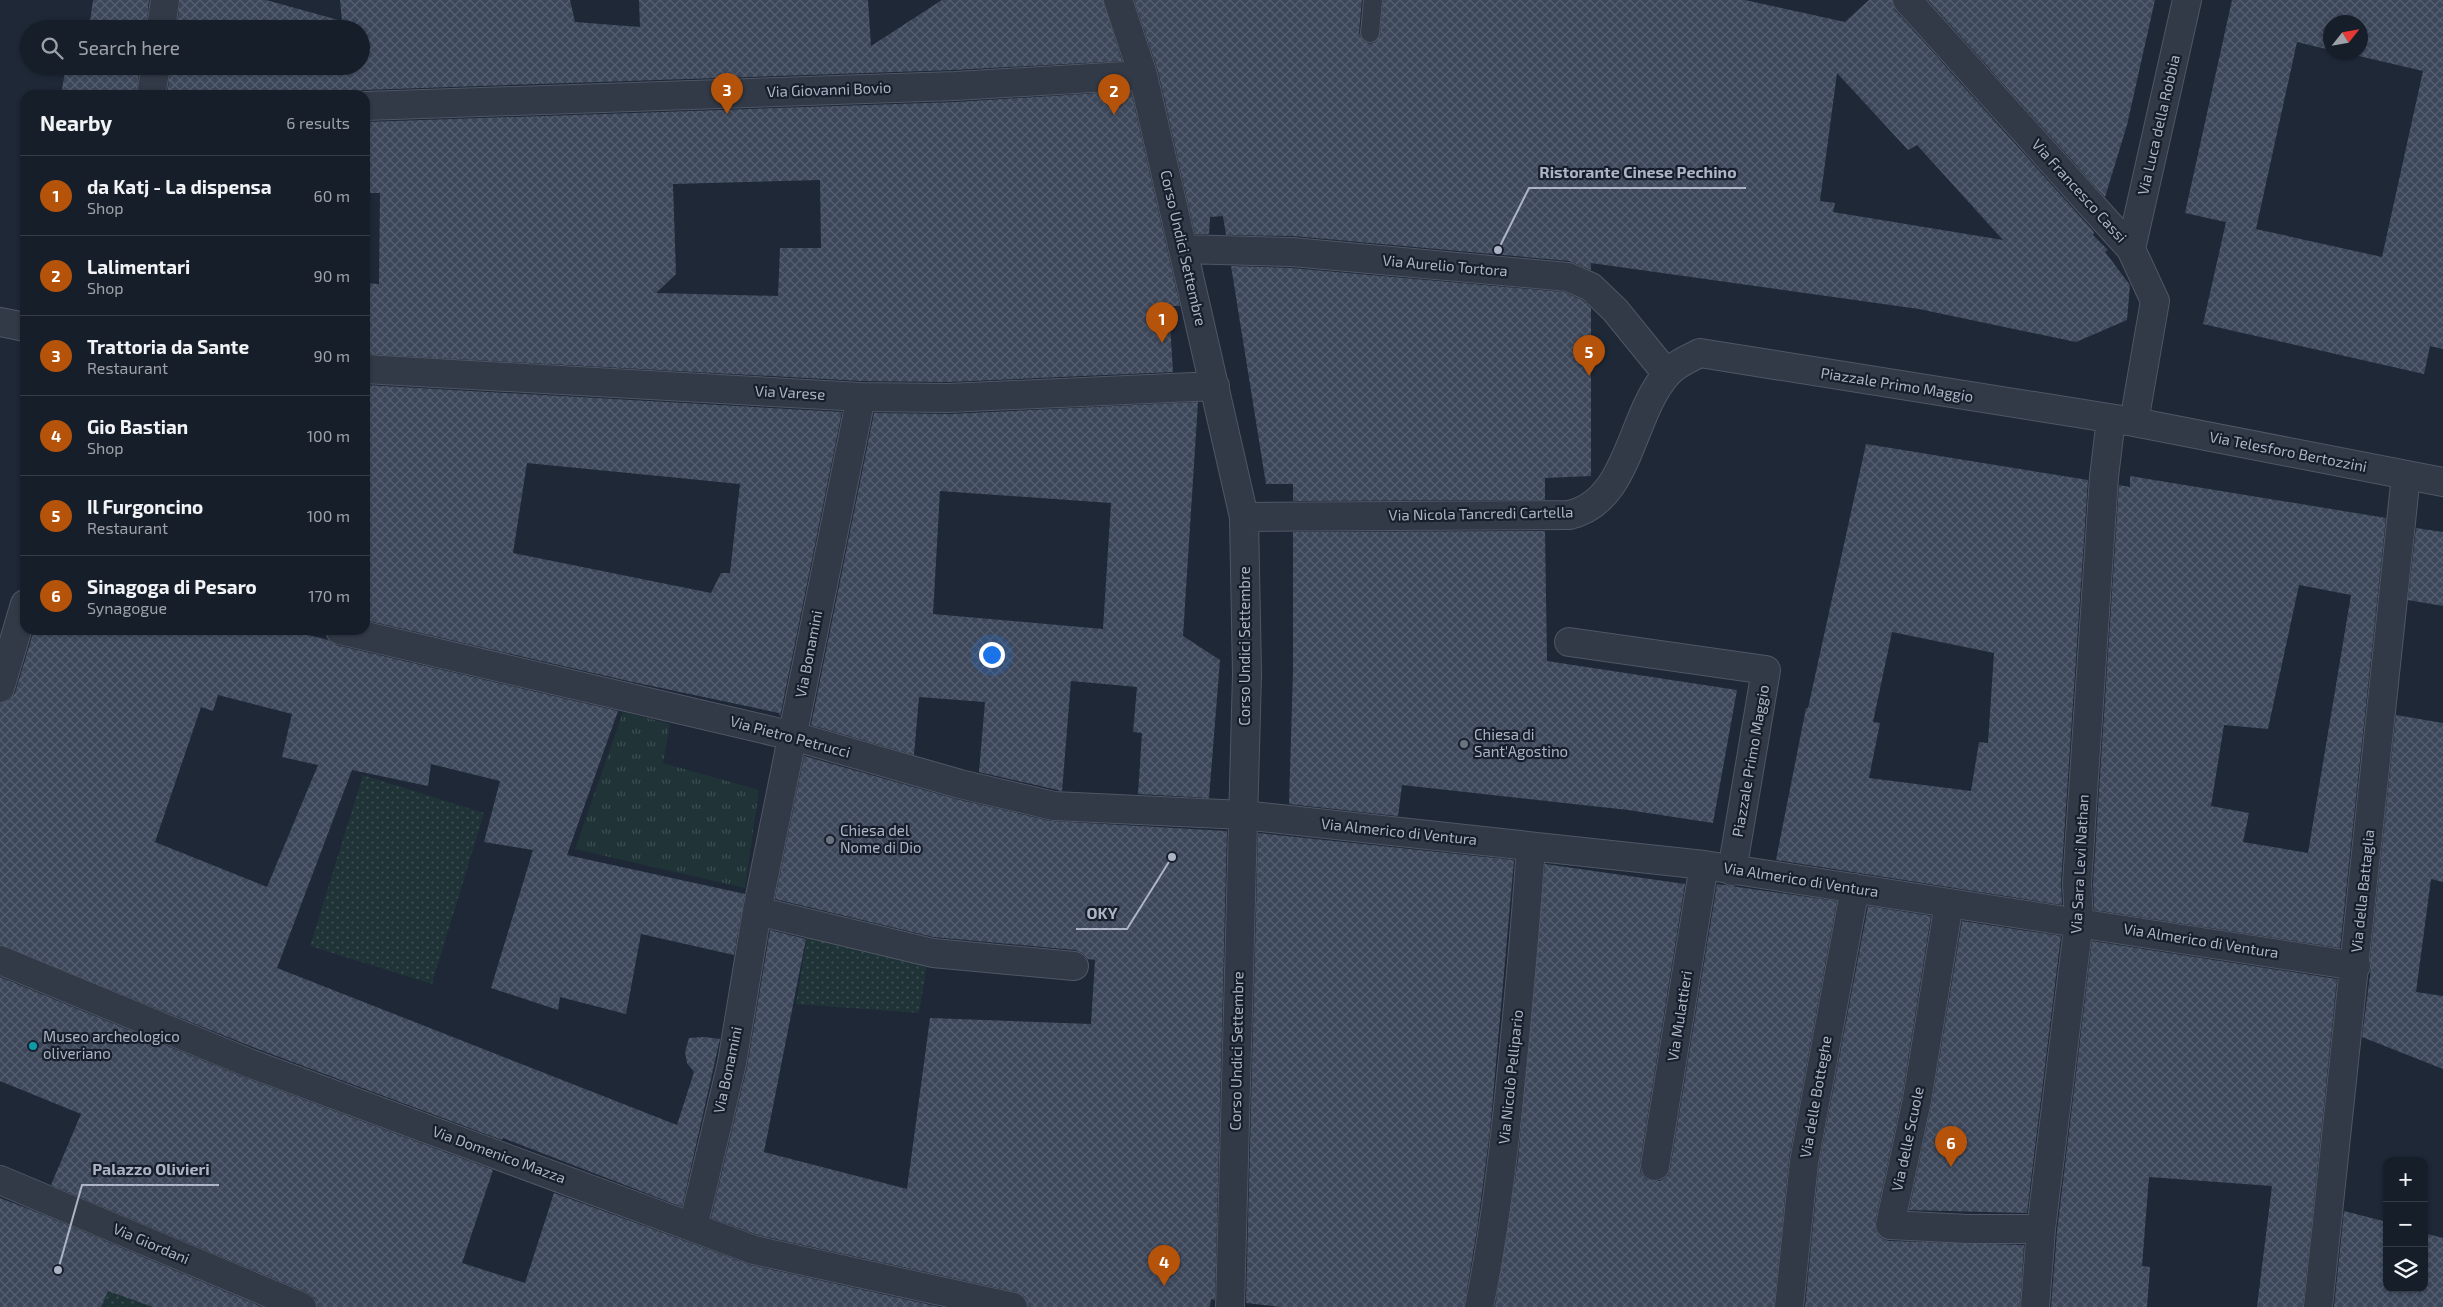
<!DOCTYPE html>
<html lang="en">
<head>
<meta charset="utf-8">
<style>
	:root { --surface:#161e29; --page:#232b35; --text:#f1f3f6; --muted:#9ea2a8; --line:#353c46; --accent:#b45309 }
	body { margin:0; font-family:"Exo 2",sans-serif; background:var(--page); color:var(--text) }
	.controls { position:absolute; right:15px; bottom:15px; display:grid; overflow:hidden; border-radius:10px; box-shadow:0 1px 4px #0004 }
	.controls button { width:45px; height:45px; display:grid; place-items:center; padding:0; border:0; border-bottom:1px solid var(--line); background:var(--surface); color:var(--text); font:25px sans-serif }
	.compass { position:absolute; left:2323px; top:15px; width:45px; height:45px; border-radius:50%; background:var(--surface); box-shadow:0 1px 4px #0004; rotate:59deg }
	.you { position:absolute; left:991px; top:654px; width:18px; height:18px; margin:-12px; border:4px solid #fff; border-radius:50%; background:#1a73e8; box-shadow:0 0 0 8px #1a73e833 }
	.badge { display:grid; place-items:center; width:32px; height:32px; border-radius:50%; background:var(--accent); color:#fff; font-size:16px; font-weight:700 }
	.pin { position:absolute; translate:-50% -41px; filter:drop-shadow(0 1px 2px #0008) }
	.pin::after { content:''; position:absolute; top:26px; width:18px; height:15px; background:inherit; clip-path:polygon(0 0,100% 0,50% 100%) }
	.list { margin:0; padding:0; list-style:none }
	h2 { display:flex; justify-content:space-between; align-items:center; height:65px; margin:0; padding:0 20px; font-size:21px }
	h2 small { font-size:16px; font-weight:400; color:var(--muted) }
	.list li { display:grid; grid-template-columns:32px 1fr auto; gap:15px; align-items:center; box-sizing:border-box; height:80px; padding:0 20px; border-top:1px solid var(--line) }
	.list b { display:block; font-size:19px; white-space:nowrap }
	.list p { margin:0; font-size:16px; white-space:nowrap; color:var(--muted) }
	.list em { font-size:16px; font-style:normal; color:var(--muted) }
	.icon { flex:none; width:28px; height:28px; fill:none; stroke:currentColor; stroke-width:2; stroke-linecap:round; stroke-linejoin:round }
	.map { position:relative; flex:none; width:2443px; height:1307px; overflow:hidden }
	.search { position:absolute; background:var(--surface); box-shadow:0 1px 4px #0004; left:20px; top:20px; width:350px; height:55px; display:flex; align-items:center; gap:12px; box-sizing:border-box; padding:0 18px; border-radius:28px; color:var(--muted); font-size:19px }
	.panel { position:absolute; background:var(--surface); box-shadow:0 1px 4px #0004; left:20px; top:90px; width:350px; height:545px; border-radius:15px }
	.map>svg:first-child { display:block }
	.grass { fill:url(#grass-tufts) }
	.garden { fill:url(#garden-dots) }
	.building { fill:url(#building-cross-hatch); fill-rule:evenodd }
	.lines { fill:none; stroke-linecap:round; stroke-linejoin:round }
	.lane-casing { stroke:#4f5766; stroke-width:20 }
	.street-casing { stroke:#4f5766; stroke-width:30 }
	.lane { stroke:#323a47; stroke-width:18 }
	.street { stroke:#323a47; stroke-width:28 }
	.worship-dot { fill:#6b7280; stroke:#181f2c; stroke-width:2 }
	.culture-dot { fill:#0f9aa8; stroke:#181f2c; stroke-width:2 }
	.labels { text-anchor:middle; stroke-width:4.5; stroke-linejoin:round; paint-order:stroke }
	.street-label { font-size:15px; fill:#acb4c5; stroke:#181f2c }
	.poi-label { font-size:15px; fill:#acb4c5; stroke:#181f2c; text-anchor:start }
	.leader { fill:none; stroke:#acb4c5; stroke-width:2 }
	.callout-dot { fill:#acb4c5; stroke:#181f2c; stroke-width:2 }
	.callout-label { font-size:16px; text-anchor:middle; font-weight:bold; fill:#acb4c5; stroke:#181f2c; stroke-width:4.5; stroke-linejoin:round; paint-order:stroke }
</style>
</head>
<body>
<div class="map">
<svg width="2443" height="1307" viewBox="0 0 2443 1307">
	<defs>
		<pattern id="grass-tufts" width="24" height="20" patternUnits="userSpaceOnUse" patternTransform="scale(1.25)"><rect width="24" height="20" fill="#203438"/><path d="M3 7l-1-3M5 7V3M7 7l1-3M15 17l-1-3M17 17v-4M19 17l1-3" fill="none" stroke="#3e4f53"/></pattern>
		<pattern id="garden-dots" width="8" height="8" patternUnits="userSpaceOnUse" patternTransform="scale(1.25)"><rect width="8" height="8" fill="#203438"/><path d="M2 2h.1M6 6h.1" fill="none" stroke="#3e4f53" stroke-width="1.8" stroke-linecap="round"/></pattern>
		<pattern id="building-cross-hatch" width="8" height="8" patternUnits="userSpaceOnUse" patternTransform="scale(1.25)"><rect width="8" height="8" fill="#3c475a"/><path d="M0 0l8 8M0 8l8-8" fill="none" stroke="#565f70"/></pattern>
	</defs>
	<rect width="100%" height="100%" fill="#1e2837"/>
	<path class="grass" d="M 623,712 L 670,724 L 663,763 L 759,790 L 745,888 L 575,849 Z"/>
	<path class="garden" d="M 363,775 L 484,813 L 432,984 L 310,946 Z
		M 807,937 L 927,964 L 919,1013 L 796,1004 Z
		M 108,1291 L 153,1307 L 101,1307 Z"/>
	<path class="building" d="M 93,0 L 149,0 L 146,29 L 89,29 Z
		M 180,0 L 266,0 L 342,21 L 340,0 L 570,0 L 575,22 L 640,27 L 639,0 L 868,0 L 871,46 L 942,0 L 1103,0 L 1122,61 L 954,70 L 364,90 L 333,95 L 167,95 L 171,66 L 361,66 L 361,29 L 177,29 Z
		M 1134,0 L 1362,0 L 1359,33 L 1364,41 L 1370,44 L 1375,42 L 1380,34 L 1383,0 L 1745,0 L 1845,22 L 1869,0 L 1892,0 L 1895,10 L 2094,232 L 2093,235 L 2108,250 L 2105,252 L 2130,285 L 2127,320 L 2076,342 L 1919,309 L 1591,263 L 1591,270 L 1569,261 L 1293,236 L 1226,235 L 1223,216 L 1210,217 L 1209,234 L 1195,234 L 1158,71 ZM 1837,73 L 1908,150 L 1917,145 L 2003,240 L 1833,212 L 1835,203 L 1820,201 Z
		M 1928,0 L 2155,0 L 2127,125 L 2105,197 Z
		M 2232,0 L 2443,0 L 2443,349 L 2430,346 L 2424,374 L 2203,324 L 2226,222 L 2230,223 L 2185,213 ZM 2330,22 L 2360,22 L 2360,52 L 2342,52 L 2423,71 L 2382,257 L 2256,229 L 2297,42 L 2330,50 Z
		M 66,66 L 140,66 L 136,95 L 61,95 Z
		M 1131,91 L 1180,306 L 1169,306 L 1173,372 L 948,382 L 862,381 L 365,354 L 365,283 L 379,284 L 380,193 L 365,193 L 365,122 L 956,102 ZM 820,180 L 821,248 L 780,248 L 778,296 L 656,293 L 676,274 L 673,184 Z
		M 1231,266 L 1291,268 L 1564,292 L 1582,300 L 1591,308 L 1591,476 L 1545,478 L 1545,500 L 1293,501 L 1293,484 L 1266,484 Z
		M 365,385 L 842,412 L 780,717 L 779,713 L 628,681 L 365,620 ZM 527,463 L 740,484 L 730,573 L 721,573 L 711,593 L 513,553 Z
		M 1198,402 L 1183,636 L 1220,660 L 1209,798 L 1138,794 L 1142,733 L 1133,732 L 1137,687 L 1071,681 L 1062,791 L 979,772 L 985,702 L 919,697 L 914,755 L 811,725 L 874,413 L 949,414 ZM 940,491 L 1111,503 L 1103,629 L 933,614 Z
		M 1866,444 L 2088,480 L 2061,882 L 2062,905 L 1776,860 L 1806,708 L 1808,708 ZM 1892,632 L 1994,653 L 1988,743 L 1979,742 L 1971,791 L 1869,778 L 1880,723 L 1873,722 Z
		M 2130,476 L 2386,518 L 2340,948 L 2094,910 L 2093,883 L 2119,485 L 2130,487 ZM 2299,585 L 2351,595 L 2308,853 L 2243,842 L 2249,813 L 2211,806 L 2224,725 L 2268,729 Z
		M 2416,528 L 2443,532 L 2443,606 L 2408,600 Z
		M 1545,531 L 1547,661 L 1737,690 L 1713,823 L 1628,810 L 1402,785 L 1398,816 L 1289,804 L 1293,672 L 1293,532 Z
		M 34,630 L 288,630 L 328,640 L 336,645 L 618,711 L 567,855 L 745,894 L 734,955 L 641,934 L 626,1014 L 560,997 L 558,1010 L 491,988 L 533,850 L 484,842 L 500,781 L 431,764 L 428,786 L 352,770 L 277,968 L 677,1125 L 694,1072 L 687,1063 L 685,1052 L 689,1038 L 704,1037 L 720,1039 L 682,1207 L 503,1138 L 502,1140 L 255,1048 L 0,945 L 0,703 L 10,700 L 15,693 ZM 218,695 L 292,714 L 282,757 L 318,765 L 267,887 L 155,842 L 201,707 L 213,711 Z
		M 2396,715 L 2443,723 L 2443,882 L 2431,879 L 2416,992 L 2443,996 L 2443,1069 L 2362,1037 L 2371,968 L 2370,960 Z
		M 804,756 L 956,799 L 1051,821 L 1227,831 L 1215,1300 L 1211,1299 L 1210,1307 L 1028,1307 L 1024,1296 L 1016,1292 L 758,1235 L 711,1218 L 747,1067 L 770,930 L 806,939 L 764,1152 L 907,1189 L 930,1018 L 1091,1024 L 1095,960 L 1088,959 L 1083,953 L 1075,950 L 933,937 L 775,899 Z
		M 1258,833 L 1514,860 L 1490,1131 L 1477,1230 L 1464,1307 L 1281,1307 L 1246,1303 Z
		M 1545,864 L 1685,884 L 1640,1163 L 1640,1171 L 1645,1178 L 1653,1181 L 1660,1181 L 1667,1176 L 1670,1169 L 1717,884 L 1837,901 L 1789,1159 L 1774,1307 L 1495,1307 L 1518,1160 Z
		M 1868,906 L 1931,916 L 1902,1097 L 1875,1222 L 1876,1231 L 1881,1238 L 1889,1241 L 2024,1245 L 2020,1307 L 1805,1307 L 1819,1164 Z
		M 1962,921 L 2061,936 L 2027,1213 L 1909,1210 L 1932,1102 Z
		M 2092,941 L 2337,979 L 2303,1307 L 2257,1307 L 2272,1186 L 2149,1177 L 2142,1266 L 2150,1267 L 2147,1307 L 2051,1307 L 2057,1231 Z
		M 0,977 L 243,1077 L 493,1170 L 462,1263 L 525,1283 L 554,1193 L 751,1265 L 940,1307 L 317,1307 L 315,1298 L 308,1293 L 51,1185 L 81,1114 L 0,1081 Z
		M 0,1198 L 39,1213 L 262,1307 L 153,1307 L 108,1291 L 101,1307 L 0,1307 Z
		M 2344,1211 L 2387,1222 L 2387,1288 L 2424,1288 L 2424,1233 L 2443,1238 L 2443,1307 L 2334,1307 Z"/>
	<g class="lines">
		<defs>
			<path id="lane" d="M 1370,33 L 1373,0"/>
			<path id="street" d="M 1118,0 L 1143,75 L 1244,517 L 1247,674 L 1230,1307
				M 1907,0 L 2131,249 L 2155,301 L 2134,422
				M 161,29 L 165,0
				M 151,95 L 156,66
				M 365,106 L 955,86 L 1143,75
				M 1183,249 L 1292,252 L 1568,277 L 1591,287 L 1615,310 L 1667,374
				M 2131,249 L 2187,0
				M 0,322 L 25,327
				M 365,369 L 861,397 L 948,398 L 1215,386
				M 1244,517 L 1569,515 C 1630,502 1630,414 1668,373 C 1676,364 1688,359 1700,353 L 2134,422 L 2443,482
				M 340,630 L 793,736 L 960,784 L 1054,806 L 1243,815 L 1704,865 L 2356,966
				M 1569,642 L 1766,670 L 1732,871
				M 0,688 L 25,604
				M 1949,903 L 1917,1100 L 1890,1225 L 1968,1229 L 2041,1229
				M 757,911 L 933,953 L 1074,966
				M 0,960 L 249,1063 L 754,1250 L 1013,1307
				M 1655,1166 L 1704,865
				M 0,1180 L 302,1307
				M 693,1227 L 732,1063 L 757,911 L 861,397
				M 1479,1307 C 1493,1241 1501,1175 1508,1108 C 1517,1021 1525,934 1531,847
				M 1789,1307 L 1804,1162 L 1855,888
				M 2035,1307 L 2041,1229 L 2079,921 L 2077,883 L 2104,477 L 2111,419
				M 2318,1307 L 2406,475"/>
		</defs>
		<use href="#lane" class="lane-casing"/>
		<use href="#street" class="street-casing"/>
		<use href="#lane" class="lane"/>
		<use href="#street" class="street"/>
	</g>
	<g class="worship-dot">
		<circle cx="1464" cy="744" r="5"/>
		<circle cx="830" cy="840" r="5"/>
	</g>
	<circle class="culture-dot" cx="33" cy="1046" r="5"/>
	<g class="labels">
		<g class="street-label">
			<text transform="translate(829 90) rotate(-2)" y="5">Via Giovanni Bovio</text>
			<text transform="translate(2159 125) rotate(-77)" y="5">Via Luca della Robbia</text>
			<text transform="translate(2079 191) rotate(48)" y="5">Via Francesco Cassi</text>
			<text transform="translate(1183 248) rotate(77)" y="5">Corso Undici Settembre</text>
			<text transform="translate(1445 266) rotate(5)" y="5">Via Aurelio Tortora</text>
			<text transform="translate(1897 385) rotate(9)" y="5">Piazzale Primo Maggio</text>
			<text transform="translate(790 393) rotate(3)" y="5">Via Varese</text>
			<text transform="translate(2288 452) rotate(11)" y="5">Via Telesforo Bertozzini</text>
			<text transform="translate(1481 514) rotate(-1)" y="5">Via Nicola Tancredi Cartella</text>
			<text transform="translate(1245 646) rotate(-90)" y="5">Corso Undici Settembre</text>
			<text transform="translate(809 654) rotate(-79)" y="5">Via Bonamini</text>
			<text transform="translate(790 737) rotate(15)" y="5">Via Pietro Petrucci</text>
			<text transform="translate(1751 761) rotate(-80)" y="5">Piazzale Primo Maggio</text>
			<text transform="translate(1399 832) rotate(6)" y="5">Via Almerico di Ventura</text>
			<text transform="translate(2080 864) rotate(-87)" y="5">Via Sara Levi Nathan</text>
			<text transform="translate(1801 880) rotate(9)" y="5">Via Almerico di Ventura</text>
			<text transform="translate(2363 891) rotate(-84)" y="5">Via della Battaglia</text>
			<text transform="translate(2201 941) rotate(9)" y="5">Via Almerico di Ventura</text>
			<text transform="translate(1680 1016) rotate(-81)" y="5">Via Mulattieri</text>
			<text transform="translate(1237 1051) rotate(-89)" y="5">Corso Undici Settembre</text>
			<text transform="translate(728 1070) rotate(-78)" y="5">Via Bonamini</text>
			<text transform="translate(1511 1077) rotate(-84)" y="5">Via Nicolò Pellipario</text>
			<text transform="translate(1816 1097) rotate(-80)" y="5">Via delle Botteghe</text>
			<text transform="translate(1908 1139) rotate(-78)" y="5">Via delle Scuole</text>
			<text transform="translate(499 1155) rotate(20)" y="5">Via Domenico Mazza</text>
			<text transform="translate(151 1244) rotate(23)" y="5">Via Giordani</text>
		</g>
		<g class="poi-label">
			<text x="1474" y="740">Chiesa di<tspan x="1474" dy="17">Sant'Agostino</tspan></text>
			<text x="840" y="836">Chiesa del<tspan x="840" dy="17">Nome di Dio</tspan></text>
			<text x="43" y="1042">Museo archeologico<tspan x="43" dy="17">oliveriano</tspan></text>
		</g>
	</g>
	<path class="leader" d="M1498 250L1529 188H1746M1172 857L1127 929H1076M58 1270L82 1185H219"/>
	<g class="callout-dot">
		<circle cx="1498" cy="250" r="5"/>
		<circle cx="1172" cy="857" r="5"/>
		<circle cx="58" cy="1270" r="5"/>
	</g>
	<g class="callout-label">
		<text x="1638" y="178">Ristorante Cinese Pechino</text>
		<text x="1102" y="919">OKY</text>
		<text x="151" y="1175">Palazzo Olivieri</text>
	</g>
</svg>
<div class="controls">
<button>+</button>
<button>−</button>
<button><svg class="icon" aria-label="layers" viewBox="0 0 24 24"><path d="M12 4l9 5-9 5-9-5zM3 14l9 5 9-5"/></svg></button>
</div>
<svg class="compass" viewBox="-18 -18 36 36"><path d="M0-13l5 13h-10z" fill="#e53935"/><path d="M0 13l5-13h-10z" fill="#9ea2a8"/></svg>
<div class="you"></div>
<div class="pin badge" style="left:1162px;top:343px">1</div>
<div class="pin badge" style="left:1114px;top:115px">2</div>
<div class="pin badge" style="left:727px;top:114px">3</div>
<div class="pin badge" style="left:1164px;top:1286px">4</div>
<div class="pin badge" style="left:1589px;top:376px">5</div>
<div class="pin badge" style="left:1951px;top:1167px">6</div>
<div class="search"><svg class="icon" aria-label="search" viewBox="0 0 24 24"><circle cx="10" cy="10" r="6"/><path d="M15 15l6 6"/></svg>Search here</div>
<section class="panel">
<h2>Nearby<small>6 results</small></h2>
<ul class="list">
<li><span class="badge">1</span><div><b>da Katj - La dispensa</b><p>Shop</p></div><em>60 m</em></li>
<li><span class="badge">2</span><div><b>Lalimentari</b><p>Shop</p></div><em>90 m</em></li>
<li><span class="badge">3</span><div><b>Trattoria da Sante</b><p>Restaurant</p></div><em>90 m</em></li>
<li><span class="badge">4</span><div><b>Gio Bastian</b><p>Shop</p></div><em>100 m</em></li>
<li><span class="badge">5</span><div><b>Il Furgoncino</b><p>Restaurant</p></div><em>100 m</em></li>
<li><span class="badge">6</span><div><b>Sinagoga di Pesaro</b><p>Synagogue</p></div><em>170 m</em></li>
</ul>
</section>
</div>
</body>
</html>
